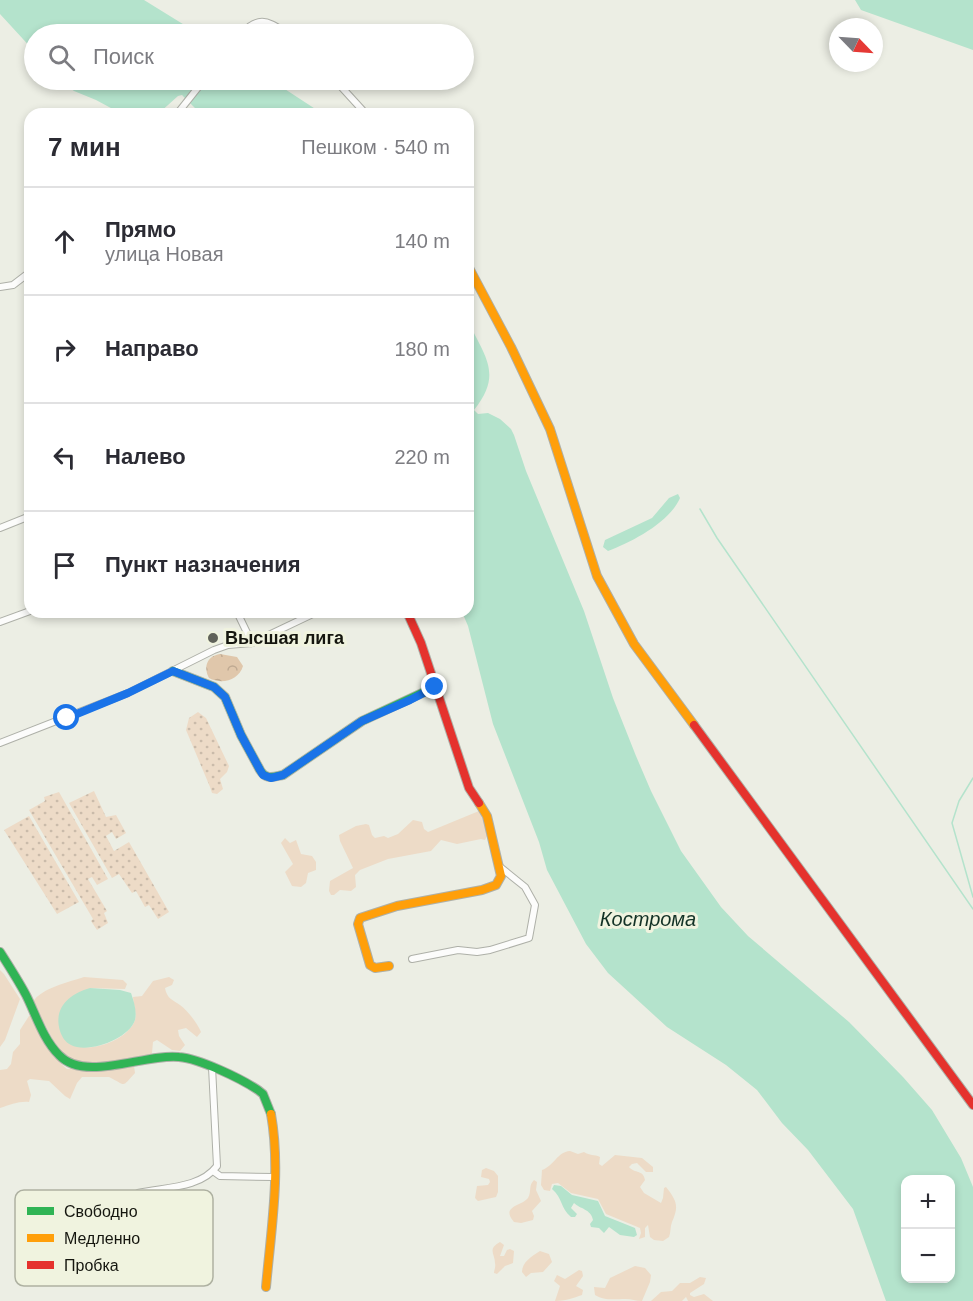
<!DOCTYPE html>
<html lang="ru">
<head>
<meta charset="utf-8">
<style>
	:root { --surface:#fff; --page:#f2f2f3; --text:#2b2b33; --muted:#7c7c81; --line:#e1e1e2 }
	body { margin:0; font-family:Helvetica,sans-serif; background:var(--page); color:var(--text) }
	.controls { position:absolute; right:18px; bottom:18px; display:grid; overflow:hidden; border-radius:12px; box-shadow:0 3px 9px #0003 }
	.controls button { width:54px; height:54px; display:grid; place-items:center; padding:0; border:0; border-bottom:2px solid var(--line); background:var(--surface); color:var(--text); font:30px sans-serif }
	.compass { position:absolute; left:829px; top:18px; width:54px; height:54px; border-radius:50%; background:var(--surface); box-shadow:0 3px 9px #0003; rotate:115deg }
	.stop { position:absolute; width:18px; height:18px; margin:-14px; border:4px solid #1a73e8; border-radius:50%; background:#fff }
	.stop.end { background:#1a73e8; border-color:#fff; box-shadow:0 2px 6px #0008 }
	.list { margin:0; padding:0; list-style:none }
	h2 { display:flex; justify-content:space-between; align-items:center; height:78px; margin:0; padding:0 24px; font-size:26px }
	h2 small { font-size:20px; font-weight:400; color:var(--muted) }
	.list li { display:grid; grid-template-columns:39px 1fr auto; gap:18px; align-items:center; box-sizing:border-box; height:108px; padding:0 24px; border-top:2px solid var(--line) }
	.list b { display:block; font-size:22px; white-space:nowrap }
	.list p { margin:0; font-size:20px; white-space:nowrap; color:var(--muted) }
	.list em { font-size:20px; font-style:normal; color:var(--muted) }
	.icon { flex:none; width:33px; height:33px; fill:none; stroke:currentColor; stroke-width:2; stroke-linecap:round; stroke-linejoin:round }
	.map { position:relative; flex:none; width:973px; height:1301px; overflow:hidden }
	.search { position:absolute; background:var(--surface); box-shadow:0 3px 9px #0003; left:24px; top:24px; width:450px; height:66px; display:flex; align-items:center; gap:15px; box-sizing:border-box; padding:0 21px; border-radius:33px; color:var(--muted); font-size:22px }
	.panel { position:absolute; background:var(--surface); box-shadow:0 3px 9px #0003; left:24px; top:108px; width:450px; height:510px; border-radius:18px }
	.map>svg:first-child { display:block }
	.green { fill:#eddbc7 }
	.forest { fill:url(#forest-crowns) }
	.garden { fill:url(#garden-dots) }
	.water { fill:#b4e3cc; fill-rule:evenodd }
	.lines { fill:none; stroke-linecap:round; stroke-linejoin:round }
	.stream { stroke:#b4e3cc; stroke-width:1.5 }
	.street-casing { stroke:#aeb0a8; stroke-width:8 }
	.fast-casing { stroke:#aeb0a8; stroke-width:10 }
	.slow-casing { stroke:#aeb0a8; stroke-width:10 }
	.jam-casing { stroke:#aeb0a8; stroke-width:10 }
	.street { stroke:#fcfcfb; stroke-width:6 }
	.fast { stroke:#30b455; stroke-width:8 }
	.slow { stroke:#ff9f0a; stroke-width:8 }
	.jam { stroke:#e5322d; stroke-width:8 }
	.route { stroke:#1a73e8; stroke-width:8 }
	.poi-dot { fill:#60625a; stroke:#f0f3df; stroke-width:2 }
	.labels { text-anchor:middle; stroke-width:6; stroke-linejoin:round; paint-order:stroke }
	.poi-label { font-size:18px; font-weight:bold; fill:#15160f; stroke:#f0f3df; text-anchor:start }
	.water-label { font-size:20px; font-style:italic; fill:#133226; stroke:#f0f3df }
	.key { fill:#f0f3df; stroke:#aeb1a1; stroke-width:1.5 }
	.key-label { font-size:16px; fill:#15160f }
</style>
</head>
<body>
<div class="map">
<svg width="973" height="1301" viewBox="0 0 973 1301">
	<defs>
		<pattern id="forest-crowns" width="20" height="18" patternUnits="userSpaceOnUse" patternTransform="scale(1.5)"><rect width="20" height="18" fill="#e0c7ab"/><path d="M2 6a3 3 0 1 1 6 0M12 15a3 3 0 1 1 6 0" fill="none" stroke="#bfaa92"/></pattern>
		<pattern id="garden-dots" width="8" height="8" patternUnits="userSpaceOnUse" patternTransform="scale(1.5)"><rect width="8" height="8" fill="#eddbc7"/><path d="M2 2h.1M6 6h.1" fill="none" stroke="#cabbaa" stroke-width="1.8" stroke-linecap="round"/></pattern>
	</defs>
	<rect width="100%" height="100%" fill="#eceee4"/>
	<path class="green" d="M 479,811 L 482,812 L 488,834 L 485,840 L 481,839 L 457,844 L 441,840 L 431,851 L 388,859 L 360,870 L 355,875 L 356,887 L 351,891 L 340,890 L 334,895 L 331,895 L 329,891 L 330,881 L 353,868 L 340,841 L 339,835 L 356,826 L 366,824 L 369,825 L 372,835 L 375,838 L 384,836 L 388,838 L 398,834 L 413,820 L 422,822 L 424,829 L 428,832 Z
		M 285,838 L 290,843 L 296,840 L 301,854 L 312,856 L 316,862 L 316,870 L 308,873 L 306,883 L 301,887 L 292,886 L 285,872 L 293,864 L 281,843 Z
		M 0,970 L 4,974 L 20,999 L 5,1040 L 0,1047 Z
		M 84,977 L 123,980 L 127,984 L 125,989 L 90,988 L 61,1032 C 72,1061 127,1044 135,1020 C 137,1012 133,1004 133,997 L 142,996 L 153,981 L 169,977 L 174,980 L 172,985 L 165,988 C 167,999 173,1000 180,1005 C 188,1011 198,1024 201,1032 L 197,1037 L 186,1028 L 178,1030 L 179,1036 L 185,1045 L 180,1051 L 172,1050 L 157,1040 L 153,1042 L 152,1053 L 149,1056 C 124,1059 79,1071 60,1053 L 33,1002 C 41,988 69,982 84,977 Z
		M 29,1016 L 33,1016 L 59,1062 L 67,1069 L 130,1064 L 134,1066 L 135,1073 C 121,1088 127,1086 109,1077 L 82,1077 L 77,1083 L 70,1099 L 65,1096 L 49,1081 L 30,1079 L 27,1081 L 31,1095 L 29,1102 C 19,1101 10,1105 0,1108 L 0,1070 L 7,1069 L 11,1064 L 13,1052 L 20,1044 L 20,1030 Z
		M 570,1151 L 578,1154 L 584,1152 C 590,1156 594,1154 600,1157 L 599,1164 L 602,1166 L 615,1155 L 642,1158 L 653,1167 L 653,1172 L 646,1172 L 637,1163 L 632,1164 L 629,1167 C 635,1174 643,1169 645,1180 L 640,1187 L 644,1193 L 661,1203 L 663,1198 L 664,1188 L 666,1187 C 677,1201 679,1206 672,1222 C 670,1227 671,1232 669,1237 L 663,1241 L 654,1240 L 650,1237 L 648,1225 L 645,1228 L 645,1237 L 639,1239 L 641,1233 L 640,1228 L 606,1214 L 598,1199 L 571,1193 L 558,1183 L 552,1184 L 550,1191 L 544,1190 L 541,1185 L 542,1170 C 554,1166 557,1152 570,1151 Z
		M 486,1168 L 494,1171 L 498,1176 L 498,1192 L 496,1197 L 478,1201 L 475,1198 L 477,1186 L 488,1185 L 490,1182 L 489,1179 L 481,1177 L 482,1170 Z
		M 534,1180 L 537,1182 L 536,1190 L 541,1201 L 532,1211 L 534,1216 L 533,1220 L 521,1223 L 514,1222 C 500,1206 522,1206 528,1198 C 532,1191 528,1186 534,1180 Z
		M 500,1242 L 504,1245 L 500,1256 L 504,1256 L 507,1250 L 510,1249 L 514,1251 L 513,1263 L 505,1266 L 497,1274 L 494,1273 C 494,1270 496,1267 495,1263 C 495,1254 487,1249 500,1242 Z
		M 540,1251 L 549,1254 L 552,1262 L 543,1272 L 531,1273 L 526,1277 L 522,1272 C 522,1262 532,1256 540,1251 Z
		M 635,1266 L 645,1268 L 651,1275 L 650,1282 L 642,1301 C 636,1301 631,1299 626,1299 C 614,1299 605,1301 595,1295 L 594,1287 L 605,1288 L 610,1278 Z
		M 579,1270 L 582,1271 L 583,1276 L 576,1286 L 583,1290 L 582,1295 C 574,1298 564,1301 555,1301 L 560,1286 L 554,1281 L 557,1275 L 565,1279 Z
		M 700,1277 L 706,1278 L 704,1284 L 690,1293 L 690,1295 L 694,1297 L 704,1294 L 713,1301 L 688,1301 L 686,1297 L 682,1301 L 651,1301 L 661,1292 L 672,1291 L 680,1283 L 690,1283 Z"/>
	<path class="forest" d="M 220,654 L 237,657 L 243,666 C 239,680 222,685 209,678 C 203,667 207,656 220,654 Z"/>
	<path class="garden" d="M 198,712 L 206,718 L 229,766 L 227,772 L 220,779 L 223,789 L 217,794 L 212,793 L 210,787 L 186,730 L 189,718 Z
		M 94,791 L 106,817 L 116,815 L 126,833 L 116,839 L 112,832 L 106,836 L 114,851 L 129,842 L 169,912 L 158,919 L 149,905 L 145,907 L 136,891 L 132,893 L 119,874 L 112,878 L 69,803 Z
		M 59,792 L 108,879 L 97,885 L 92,877 L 88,879 L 107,911 L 104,913 L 108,923 L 97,930 L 91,921 L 93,919 L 29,810 L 45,801 L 44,797 Z
		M 29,816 L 79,902 L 57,914 L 4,830 Z"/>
	<path class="water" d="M 0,0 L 144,0 L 199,34 L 34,34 L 34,51 L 0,14 Z
		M 855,0 L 973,0 L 973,50 L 861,10 Z
		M 59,80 L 271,80 L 323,114 L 196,114 L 196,109 L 182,95 L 178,96 L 158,114 L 122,114 L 96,100 L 74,91 Z
		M 468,321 C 485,357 503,374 474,410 L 478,414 L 488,413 L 500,419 L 511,429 L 514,435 L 526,471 L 584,611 L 613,698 L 636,756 L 651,791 L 681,851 L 721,907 L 748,936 L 849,1022 L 903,1077 L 932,1110 L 961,1158 L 973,1187 L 973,1301 L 886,1301 L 853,1209 L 808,1150 L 782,1123 L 757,1090 L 726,1065 L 667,1027 L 608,973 L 586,944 L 547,870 L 539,842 L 493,724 L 468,626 L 462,612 L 468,612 ZM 906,1180 L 950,1180 L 950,1278 L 906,1278 Z
		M 678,494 L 680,498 C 670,522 632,542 608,551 L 603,547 L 605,540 L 652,518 L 669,498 Z
		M 90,988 L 120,990 L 131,993 C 134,1002 137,1011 135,1020 C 129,1039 88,1054 71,1045 C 65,1042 62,1037 60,1031 C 53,1008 69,994 90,988 Z
		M 554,1185 L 561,1186 L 572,1195 L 598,1201 L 605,1216 L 635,1228 L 637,1235 L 634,1237 L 620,1235 L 609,1227 L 604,1233 L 599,1228 L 591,1227 L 590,1224 L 593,1220 C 591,1209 580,1209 574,1203 L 571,1208 L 577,1214 L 575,1217 L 571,1217 C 560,1208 563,1198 552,1189 Z"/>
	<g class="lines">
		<path class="stream" d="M 700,509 L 717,538 L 973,909
			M 973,778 L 959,801 L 952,823 L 973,897"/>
		<defs>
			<path id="street" d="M 241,34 C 260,14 268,22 289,34
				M 335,80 L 366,114
				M 177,114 L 204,80
				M 0,287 L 13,285 L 30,272
				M 0,528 L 30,516
				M 237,612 L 252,643 L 317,612
				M 0,622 L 30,611
				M 0,743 L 128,693 L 214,650 L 228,645 L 252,643
				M 412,959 L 458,950 L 477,952 L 490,950 L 529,938 L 535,905 L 525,887 L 499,866
				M 213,1171 L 220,1176 L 274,1177
				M 126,1235 L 130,1206 L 138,1193 C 163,1187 200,1189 217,1166 L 212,1067"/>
			<path id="fast" d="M 173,671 L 214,687 L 225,697 L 241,735 L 260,770 C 266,780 273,777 283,775 L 362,721 L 435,687
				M 0,952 C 9,966 18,980 26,995 C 36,1015 43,1039 59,1055 C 85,1083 145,1053 179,1057 C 200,1059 240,1078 258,1090 L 263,1094 L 271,1114"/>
			<path id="slow" d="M 468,266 L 511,347 L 550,429 L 597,576 L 634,644 L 694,725
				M 389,966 L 375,968 L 370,965 L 358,924 L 360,918 L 397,906 L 482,890 L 496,885 L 501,876 L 487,816 L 479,803
				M 266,1287 C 271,1230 281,1171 271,1114"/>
			<path id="jam" d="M 407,612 L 421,643 L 469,788 L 479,803
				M 694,725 L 973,1105"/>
		</defs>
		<use href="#street" class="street-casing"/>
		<use href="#fast" class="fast-casing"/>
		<use href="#slow" class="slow-casing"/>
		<use href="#jam" class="jam-casing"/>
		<use href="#street" class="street"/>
		<use href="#fast" class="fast"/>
		<use href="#slow" class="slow"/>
		<use href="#jam" class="jam"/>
	</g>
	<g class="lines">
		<path class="route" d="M 67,718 L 128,693 L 173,671 L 214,687 L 225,697 L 241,735 L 260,770 L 263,775 L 271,778 L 283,775 L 362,721 L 410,700 L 435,687"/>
	</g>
	<circle class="poi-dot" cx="213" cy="638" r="6"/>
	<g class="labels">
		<g class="poi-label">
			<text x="225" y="644">Высшая лига</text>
		</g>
		<g class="water-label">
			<text x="648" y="926">Кострома</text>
		</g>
	</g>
	<rect x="15" y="1190" width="198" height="96" rx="9" class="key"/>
	<rect x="27" y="1207" width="27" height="8" fill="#30b455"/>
	<rect x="27" y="1234" width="27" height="8" fill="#ff9f0a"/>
	<rect x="27" y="1261" width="27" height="8" fill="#e5322d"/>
	<g class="key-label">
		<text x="64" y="1217">Свободно</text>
		<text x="64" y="1244">Медленно</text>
		<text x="64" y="1271">Пробка</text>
	</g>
</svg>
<div class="controls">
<button>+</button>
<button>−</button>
</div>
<svg class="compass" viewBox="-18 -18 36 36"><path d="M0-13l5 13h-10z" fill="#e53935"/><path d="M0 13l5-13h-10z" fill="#7c7c81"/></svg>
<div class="stop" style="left:67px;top:718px"></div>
<div class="stop end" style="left:435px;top:687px"></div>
<div class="search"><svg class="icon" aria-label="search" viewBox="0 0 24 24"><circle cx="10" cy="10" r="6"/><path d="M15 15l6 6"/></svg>Поиск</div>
<section class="panel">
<h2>7 мин<small>Пешком · 540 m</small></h2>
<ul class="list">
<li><svg class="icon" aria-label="ahead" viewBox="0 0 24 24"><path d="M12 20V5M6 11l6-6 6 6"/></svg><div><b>Прямо</b><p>улица Новая</p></div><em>140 m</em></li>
<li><svg class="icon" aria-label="right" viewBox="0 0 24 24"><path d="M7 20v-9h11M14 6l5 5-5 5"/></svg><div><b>Направо</b></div><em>180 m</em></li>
<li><svg class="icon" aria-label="left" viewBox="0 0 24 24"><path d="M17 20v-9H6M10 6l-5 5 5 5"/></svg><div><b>Налево</b></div><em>220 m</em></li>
<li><svg class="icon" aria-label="arrive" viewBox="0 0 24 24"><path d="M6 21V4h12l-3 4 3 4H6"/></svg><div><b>Пункт назначения</b></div></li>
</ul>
</section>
</div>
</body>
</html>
